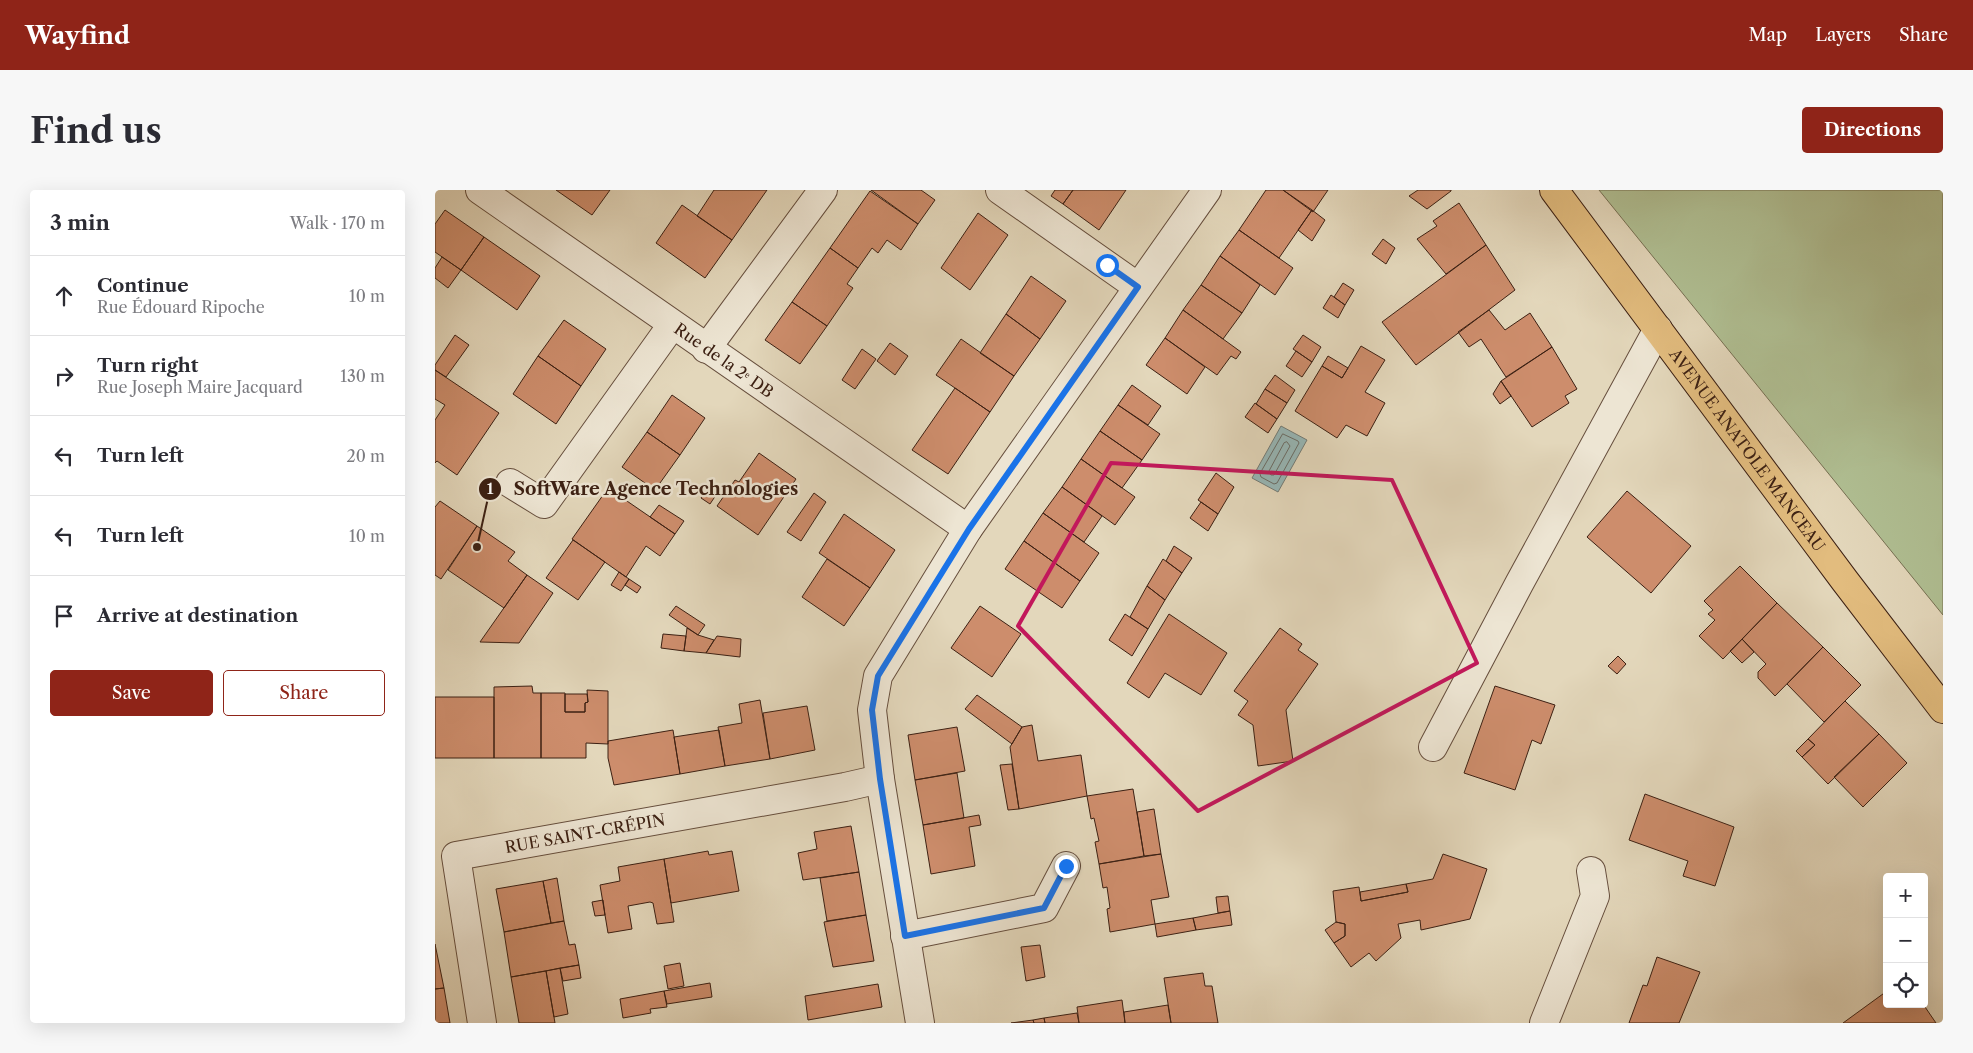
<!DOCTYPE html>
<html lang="en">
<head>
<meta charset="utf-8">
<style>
	:root { --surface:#fff; --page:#f7f7f7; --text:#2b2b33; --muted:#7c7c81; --line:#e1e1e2; --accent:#8f2418 }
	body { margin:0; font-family:"Libre Caslon Text",serif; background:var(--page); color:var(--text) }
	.controls { position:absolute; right:15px; bottom:15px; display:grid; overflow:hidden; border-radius:5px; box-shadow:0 5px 20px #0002 }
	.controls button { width:45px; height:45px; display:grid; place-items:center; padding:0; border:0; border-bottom:1px solid var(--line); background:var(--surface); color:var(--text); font:25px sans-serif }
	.stop { position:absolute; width:15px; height:15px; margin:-11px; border:4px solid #1a73e8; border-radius:50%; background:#fff }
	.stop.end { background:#1a73e8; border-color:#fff; box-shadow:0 1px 5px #0008 }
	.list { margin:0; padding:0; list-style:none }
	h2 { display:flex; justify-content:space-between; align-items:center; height:65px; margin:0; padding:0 20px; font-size:21px }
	h2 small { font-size:16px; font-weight:400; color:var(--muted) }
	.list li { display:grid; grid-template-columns:32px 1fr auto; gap:15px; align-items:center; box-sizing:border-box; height:80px; padding:0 20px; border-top:1px solid var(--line) }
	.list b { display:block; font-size:19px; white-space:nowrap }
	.list p { margin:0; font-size:16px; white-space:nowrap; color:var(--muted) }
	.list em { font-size:16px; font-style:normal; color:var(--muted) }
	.actions { display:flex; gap:10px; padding:15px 20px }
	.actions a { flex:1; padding:11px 0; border:1px solid var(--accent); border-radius:5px; text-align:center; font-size:18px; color:var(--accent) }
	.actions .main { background:var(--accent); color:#fff }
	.icon { flex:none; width:28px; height:28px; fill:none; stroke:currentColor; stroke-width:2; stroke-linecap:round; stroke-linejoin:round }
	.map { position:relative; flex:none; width:1508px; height:833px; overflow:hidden; border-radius:5px }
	header { display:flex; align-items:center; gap:30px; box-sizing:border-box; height:70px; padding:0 25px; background:var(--accent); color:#fff }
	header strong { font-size:24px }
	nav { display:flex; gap:28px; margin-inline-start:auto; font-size:18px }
	.intro { display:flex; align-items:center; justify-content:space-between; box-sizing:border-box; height:120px; padding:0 30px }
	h1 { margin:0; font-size:35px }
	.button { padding:12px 22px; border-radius:5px; background:var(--accent); color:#fff; font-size:18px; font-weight:700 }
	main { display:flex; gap:30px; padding:0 30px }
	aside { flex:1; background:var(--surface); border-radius:5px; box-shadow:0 5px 20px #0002 }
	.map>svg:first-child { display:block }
	.green { fill:#b0bf93; stroke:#767053 }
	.water { fill:#97b8b8; stroke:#737b76 }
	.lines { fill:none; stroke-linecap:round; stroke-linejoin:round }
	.shore { stroke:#6a6c66; stroke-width:1 }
	.building { fill:#cd8d6c; stroke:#3c2013 }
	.minor-casing { stroke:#664e3d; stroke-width:30 }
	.major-casing { stroke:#3c2013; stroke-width:30 }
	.minor { stroke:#ede5d3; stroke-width:28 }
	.major { stroke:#e2bc7e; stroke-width:28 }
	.route { stroke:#1a73e8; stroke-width:6 }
	.marked { fill:none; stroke:#c2185b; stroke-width:4; stroke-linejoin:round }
	.labels { text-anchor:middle; stroke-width:5; stroke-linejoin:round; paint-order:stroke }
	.street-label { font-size:16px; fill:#3c2013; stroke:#ede5d3 }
	.leader { fill:none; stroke:#3c2013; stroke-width:2 }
	.callout-dot { fill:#3c2013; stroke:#ede5d3; stroke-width:2 }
	.mark-label { font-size:15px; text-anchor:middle; font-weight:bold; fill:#fff }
	.callout-label { font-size:18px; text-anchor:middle; font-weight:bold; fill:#3c2013; stroke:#ede5d3; stroke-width:5; stroke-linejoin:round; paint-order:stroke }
</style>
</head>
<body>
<header>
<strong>Wayfind</strong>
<nav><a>Map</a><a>Layers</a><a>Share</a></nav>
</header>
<div class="intro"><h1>Find us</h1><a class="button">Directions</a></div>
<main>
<aside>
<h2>3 min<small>Walk · 170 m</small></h2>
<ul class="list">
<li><svg class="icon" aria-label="ahead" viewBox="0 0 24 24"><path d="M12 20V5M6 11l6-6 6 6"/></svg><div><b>Continue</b><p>Rue Édouard Ripoche</p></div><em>10 m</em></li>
<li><svg class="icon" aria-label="right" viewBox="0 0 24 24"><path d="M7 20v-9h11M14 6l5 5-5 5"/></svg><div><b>Turn right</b><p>Rue Joseph Maire Jacquard</p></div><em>130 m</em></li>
<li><svg class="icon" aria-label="left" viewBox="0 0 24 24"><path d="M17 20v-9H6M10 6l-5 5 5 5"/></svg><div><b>Turn left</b></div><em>20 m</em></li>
<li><svg class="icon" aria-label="left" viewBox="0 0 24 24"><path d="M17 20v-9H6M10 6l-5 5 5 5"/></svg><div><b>Turn left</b></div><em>10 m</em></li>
<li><svg class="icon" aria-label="arrive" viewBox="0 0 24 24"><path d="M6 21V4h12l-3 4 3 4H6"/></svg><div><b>Arrive at destination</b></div></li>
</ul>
<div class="actions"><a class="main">Save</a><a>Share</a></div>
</aside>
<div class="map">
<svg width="1508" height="833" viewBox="0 0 1508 833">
	<rect width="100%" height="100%" fill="#e3d7bb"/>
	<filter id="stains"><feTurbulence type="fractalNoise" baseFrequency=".004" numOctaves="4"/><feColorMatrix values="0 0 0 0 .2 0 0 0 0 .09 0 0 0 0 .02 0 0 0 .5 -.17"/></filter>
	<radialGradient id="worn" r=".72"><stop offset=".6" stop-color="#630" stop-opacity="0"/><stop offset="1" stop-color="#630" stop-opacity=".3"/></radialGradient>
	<path class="green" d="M 1164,0 L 1508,0 L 1508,425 Z"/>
	<path class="water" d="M 846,236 L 872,250 L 843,302 L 817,288 Z"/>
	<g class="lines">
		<path class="shore" d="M 848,244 L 863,251 L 864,253 L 842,293 L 839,294 L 826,287 L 825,284 Z
			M 852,252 L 855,256 L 839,285 L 836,285 L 834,281 L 849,253 Z"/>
	</g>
	<path class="building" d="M 121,0 L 175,0 L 157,25 Z
		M 279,0 L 332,0 L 297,50 L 262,26 Z
		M 436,0 L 486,0 L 500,10 L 483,34 Z
		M 620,0 L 638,0 L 628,14 L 616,6 Z
		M 638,0 L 691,0 L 664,40 L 628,14 Z
		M 831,0 L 848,0 L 877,20 L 844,68 L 804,40 Z
		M 848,0 L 893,0 L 878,22 Z
		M 983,0 L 1016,0 L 1016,1 L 992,19 L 974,6 Z
		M 435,1 L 483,34 L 466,60 L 452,50 L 443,63 L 437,58 L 423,78 L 395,58 Z
		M 1024,13 L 1051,55 L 1011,84 L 982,49 L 1002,36 L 998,31 Z
		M 247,15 L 297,50 L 270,88 L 221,53 Z
		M 10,20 L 49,47 L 26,80 L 0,62 L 0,34 Z
		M 877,20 L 890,30 L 877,51 L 863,40 Z
		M 543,23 L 573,45 L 535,100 L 506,78 Z
		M 804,40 L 858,78 L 840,105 L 785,66 Z
		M 49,47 L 105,86 L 82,120 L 26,80 Z
		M 948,49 L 960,58 L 951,74 L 937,64 Z
		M 1051,55 L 1080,100 L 981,175 L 947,132 Z
		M 395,58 L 423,78 L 412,94 L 418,98 L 392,136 L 357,112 Z
		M 785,66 L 825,95 L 807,123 L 766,95 Z
		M 7,67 L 26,80 L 13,98 L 0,88 L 0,78 Z
		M 596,86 L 631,111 L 605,149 L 571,124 Z
		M 908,93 L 919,100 L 910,115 L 899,107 Z
		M 766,95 L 807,123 L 788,149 L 748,120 Z
		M 896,105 L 910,115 L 903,128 L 888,118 Z
		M 357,112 L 392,136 L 365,174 L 330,150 Z
		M 748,120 L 806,162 L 801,169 L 796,166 L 782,185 L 730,148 Z
		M 1054,120 L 1070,140 L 1095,123 L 1117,157 L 1071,187 L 1046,149 L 1034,157 L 1023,142 Z
		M 571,124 L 605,149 L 579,186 L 545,163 Z
		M 129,130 L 171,159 L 146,196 L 103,166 Z
		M 20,145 L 34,155 L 11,187 L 0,180 L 0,175 Z
		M 868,145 L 886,157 L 877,172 L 858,159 Z
		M 730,148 L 770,177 L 752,204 L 711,175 Z
		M 526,149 L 579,186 L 555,222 L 501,185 Z
		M 455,153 L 473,166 L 460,185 L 442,171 Z
		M 926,156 L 950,170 L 930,202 L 950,213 L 932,246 L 911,235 L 902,248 L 860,221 L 887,176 L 907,188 Z
		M 1117,157 L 1142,199 L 1130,206 L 1134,213 L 1097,237 L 1066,191 Z
		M 427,159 L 441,169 L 420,199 L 407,190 Z
		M 861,161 L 877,172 L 867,187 L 851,176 Z
		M 103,166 L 146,196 L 121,234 L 78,204 Z
		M 893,166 L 913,178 L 907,188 L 887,176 Z
		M 0,180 L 64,223 L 22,285 L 2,271 L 0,273 L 0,230 L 10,215 L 0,209 Z
		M 840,185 L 860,200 L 852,213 L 830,199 Z
		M 1066,191 L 1076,206 L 1065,214 L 1058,204 Z
		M 697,195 L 726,216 L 713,235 L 683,215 Z
		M 520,198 L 555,222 L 513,284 L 477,260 Z
		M 830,199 L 852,213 L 842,229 L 821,214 Z
		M 237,205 L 270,228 L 245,265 L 212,242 Z
		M 820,213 L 842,229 L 833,243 L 810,227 Z
		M 683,215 L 725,244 L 707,270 L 665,241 Z
		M 665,241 L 707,270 L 687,298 L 646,269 Z
		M 212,242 L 245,265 L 220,300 L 187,277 Z
		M 324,263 L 361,289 L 323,345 L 282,316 L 300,290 L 304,292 Z
		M 646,269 L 700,307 L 680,335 L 627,297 Z
		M 781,283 L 799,297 L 783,324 L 763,310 Z
		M 276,293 L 285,299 L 275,314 L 266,308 Z
		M 627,297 L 667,326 L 649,352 L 608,323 Z
		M 173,298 L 240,344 L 225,366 L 211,356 L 191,387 L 137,349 Z
		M 1192,301 L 1256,356 L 1216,403 L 1152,347 Z
		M 379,303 L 391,312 L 366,351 L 352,342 Z
		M 5,311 L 42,336 L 6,389 L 0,385 L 0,317 Z
		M 766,312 L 783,324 L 773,341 L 755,328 Z
		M 224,315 L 249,331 L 240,344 L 215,327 Z
		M 608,323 L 664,363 L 645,391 L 589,351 Z
		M 409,324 L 460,360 L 435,398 L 384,363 Z
		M 42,336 L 80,362 L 73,371 L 92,385 L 69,418 L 13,380 Z
		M 138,350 L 170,372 L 143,410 L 111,388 Z
		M 589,351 L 645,391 L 627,418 L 570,379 Z
		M 739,356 L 757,368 L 747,383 L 731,371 Z
		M 392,369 L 435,398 L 409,436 L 367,407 Z
		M 728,369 L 747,383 L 730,410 L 712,396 Z
		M 1305,376 L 1342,413 L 1288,469 L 1264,446 L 1280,430 L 1273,424 L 1278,420 L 1269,411 Z
		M 184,382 L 194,389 L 186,401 L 176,395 Z
		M 92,385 L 118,403 L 84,453 L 45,452 Z
		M 194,389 L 206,397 L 202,403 L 190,395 Z
		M 712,396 L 730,410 L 713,439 L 695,427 Z
		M 1342,413 L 1388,457 L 1340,506 L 1323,488 L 1323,482 L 1331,474 L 1307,449 Z
		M 241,416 L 270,435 L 263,445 L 234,425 Z
		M 545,416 L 586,444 L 557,487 L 516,458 Z
		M 690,424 L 713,439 L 697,466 L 674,450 Z
		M 734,424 L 792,463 L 766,505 L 730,483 L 714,508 L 692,493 Z
		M 252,438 L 263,445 L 279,450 L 271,463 L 249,461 Z
		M 845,438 L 867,454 L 863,460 L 883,474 L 851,520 L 858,571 L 823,576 L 818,535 L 803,525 L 813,511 L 799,501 Z
		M 228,444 L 251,446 L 249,461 L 226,458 Z
		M 282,446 L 306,449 L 305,467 L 271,463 Z
		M 1307,449 L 1319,462 L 1307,473 L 1295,461 Z
		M 1388,457 L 1426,495 L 1389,532 L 1352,494 Z
		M 1183,466 L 1191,474 L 1182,484 L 1173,476 Z
		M 97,496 L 98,503 L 106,503 L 106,568 L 59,568 L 59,497 Z
		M 1060,496 L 1120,515 L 1106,554 L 1097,550 L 1080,600 L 1029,583 Z
		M 152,500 L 173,501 L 173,554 L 151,553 L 151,568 L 106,568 L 106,503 L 130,503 L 130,522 L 150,522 L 150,513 L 153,512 Z
		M 130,504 L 152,504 L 153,512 L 150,513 L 150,522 L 130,522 Z
		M 542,505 L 587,537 L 577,554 L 530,519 Z
		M 0,507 L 59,507 L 59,568 L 0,568 Z
		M 325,510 L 335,569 L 290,576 L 283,537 L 307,533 L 304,514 Z
		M 1410,511 L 1444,544 L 1393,594 L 1367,567 L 1380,555 L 1373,549 Z
		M 372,516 L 380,560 L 335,569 L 328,523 Z
		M 597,535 L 603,571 L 646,565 L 652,606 L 584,619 L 575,557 L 587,537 Z
		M 522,537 L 530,581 L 480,590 L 473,545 Z
		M 238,540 L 245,584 L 179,595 L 173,568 L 173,551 Z
		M 284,540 L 290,576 L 245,584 L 239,547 Z
		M 1444,544 L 1472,573 L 1428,617 L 1399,587 Z
		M 1373,549 L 1380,555 L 1367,567 L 1361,561 Z
		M 577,574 L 584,619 L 573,620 L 565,575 Z
		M 522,583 L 529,628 L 488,635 L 480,590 Z
		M 698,599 L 709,666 L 664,674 L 660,652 L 664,651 L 659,628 L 656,629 L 652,606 Z
		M 1210,604 L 1299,637 L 1280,696 L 1248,686 L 1253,671 L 1194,650 Z
		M 719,619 L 726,664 L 709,666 L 702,622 Z
		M 544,625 L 546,635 L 534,637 L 540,676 L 496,684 L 488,635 Z
		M 416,636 L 424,682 L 368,690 L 363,663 L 382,659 L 379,642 Z
		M 273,661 L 274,665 L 297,661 L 304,701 L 236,713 L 229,669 Z
		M 726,664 L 734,707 L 716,710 L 720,734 L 675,742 L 672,719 L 675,718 L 672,697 L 668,698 L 664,674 Z
		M 1008,664 L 1052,679 L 1035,729 L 986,740 L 985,730 L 963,734 L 966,748 L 941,771 L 934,763 L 916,777 L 899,753 L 910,746 L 910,734 L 901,732 L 898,701 L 924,697 L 926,711 L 973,702 L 971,694 L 998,689 Z
		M 229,669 L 239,732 L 222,734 L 218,713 L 215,712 L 193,716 L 197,739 L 173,743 L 165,695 L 185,691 L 183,677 Z
		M 424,682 L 431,725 L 392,731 L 385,688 Z
		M 122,688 L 129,731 L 116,733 L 108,691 Z
		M 108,691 L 116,733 L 69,742 L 61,699 Z
		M 971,694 L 973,702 L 926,711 L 925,702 Z
		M 793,706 L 795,721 L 783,723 L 781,707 Z
		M 168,710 L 170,725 L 160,726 L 157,712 Z
		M 795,721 L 797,735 L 761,740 L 758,728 Z
		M 431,725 L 439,771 L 398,777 L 389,732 Z
		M 758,728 L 761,740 L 722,747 L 720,734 Z
		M 129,731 L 134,755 L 140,754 L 144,775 L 76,787 L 69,742 Z
		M 901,732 L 910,734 L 910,746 L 899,753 L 890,740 Z
		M 0,754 L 9,798 L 0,799 Z
		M 605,755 L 610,787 L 591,791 L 586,757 Z
		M 1222,767 L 1265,782 L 1244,833 L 1194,833 L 1208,795 L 1212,796 Z
		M 245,773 L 249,796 L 233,799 L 229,776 Z
		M 144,775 L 146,788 L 128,791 L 125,778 Z
		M 125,778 L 133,824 L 119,827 L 111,781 Z
		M 111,781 L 120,833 L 84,833 L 76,787 Z
		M 768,783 L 770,796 L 777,796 L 783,833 L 736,833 L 729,788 Z
		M 275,793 L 277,807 L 232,814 L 229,801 Z
		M 443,794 L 447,817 L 373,830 L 370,806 Z
		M 9,798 L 15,833 L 0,833 L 0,799 Z
		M 229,801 L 232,817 L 215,819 L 216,823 L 188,828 L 185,809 Z
		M 1452,801 L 1452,814 L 1488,814 L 1501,833 L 1408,833 Z
		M 687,810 L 690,833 L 644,833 L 642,817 Z
		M 733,815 L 736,833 L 690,833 L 689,822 Z
		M 642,823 L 644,833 L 610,833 L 609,828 Z
		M 609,828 L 610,833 L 599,833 L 598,830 Z
		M 598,830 L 599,833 L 576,833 Z"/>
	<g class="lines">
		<defs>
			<g id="minor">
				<path d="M 45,0 L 533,339"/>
				<path d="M 565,0 L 703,97"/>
				<path d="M 271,159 L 388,0"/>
				<path d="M 75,293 L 109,314 L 237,135"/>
				<path d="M 998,557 L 1084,394 L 1223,139"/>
				<path d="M 470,746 L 609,718 L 631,676"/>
				<path id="s1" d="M 47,833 L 21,666 L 410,597 L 445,589"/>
				<path d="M 485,833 L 445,589 L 437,520 L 443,486 L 533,339 L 772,0"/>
				<path d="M 1109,833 L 1160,706 L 1156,681"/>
			</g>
			<g id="major">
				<path id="s2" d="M 1119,0 L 1410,391 L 1508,519"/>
			</g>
		</defs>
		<use href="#minor" class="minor-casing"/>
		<use href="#major" class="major-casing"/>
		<use href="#minor" class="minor"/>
		<use href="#major" class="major"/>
	</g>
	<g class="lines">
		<path class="route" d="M 631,676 L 609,718 L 470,746 L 445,589 L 437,520 L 443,486 L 534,339 L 703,97 L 672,75"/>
	</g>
	<path class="marked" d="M 676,273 L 957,290 L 1042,473 L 763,621 L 583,436 Z"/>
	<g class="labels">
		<g class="street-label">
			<text transform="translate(289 170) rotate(35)" y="6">Rue de la 2ᵉ DB</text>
			<text dy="6" stroke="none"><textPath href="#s2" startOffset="324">AVENUE ANATOLE MANCEAU</textPath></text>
			<text dy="6" stroke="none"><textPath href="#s1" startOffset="300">RUE SAINT-CRÉPIN</textPath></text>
		</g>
	</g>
	<path class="leader" d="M42 357L55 299"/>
	<g class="callout-dot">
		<circle cx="42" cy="357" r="5"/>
		<circle cx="55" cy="299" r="12"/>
	</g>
	<g class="mark-label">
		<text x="55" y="304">1</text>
	</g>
	<g class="callout-label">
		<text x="221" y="305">SoftWare Agence Technologies</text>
	</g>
	<rect width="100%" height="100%" filter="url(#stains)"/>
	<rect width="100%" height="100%" fill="url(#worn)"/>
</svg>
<div class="controls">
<button>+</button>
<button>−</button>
<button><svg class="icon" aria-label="locate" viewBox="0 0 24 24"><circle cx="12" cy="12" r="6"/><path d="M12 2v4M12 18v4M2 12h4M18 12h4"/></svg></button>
</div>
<div class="stop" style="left:672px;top:75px"></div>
<div class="stop end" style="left:631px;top:676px"></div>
</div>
</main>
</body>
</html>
